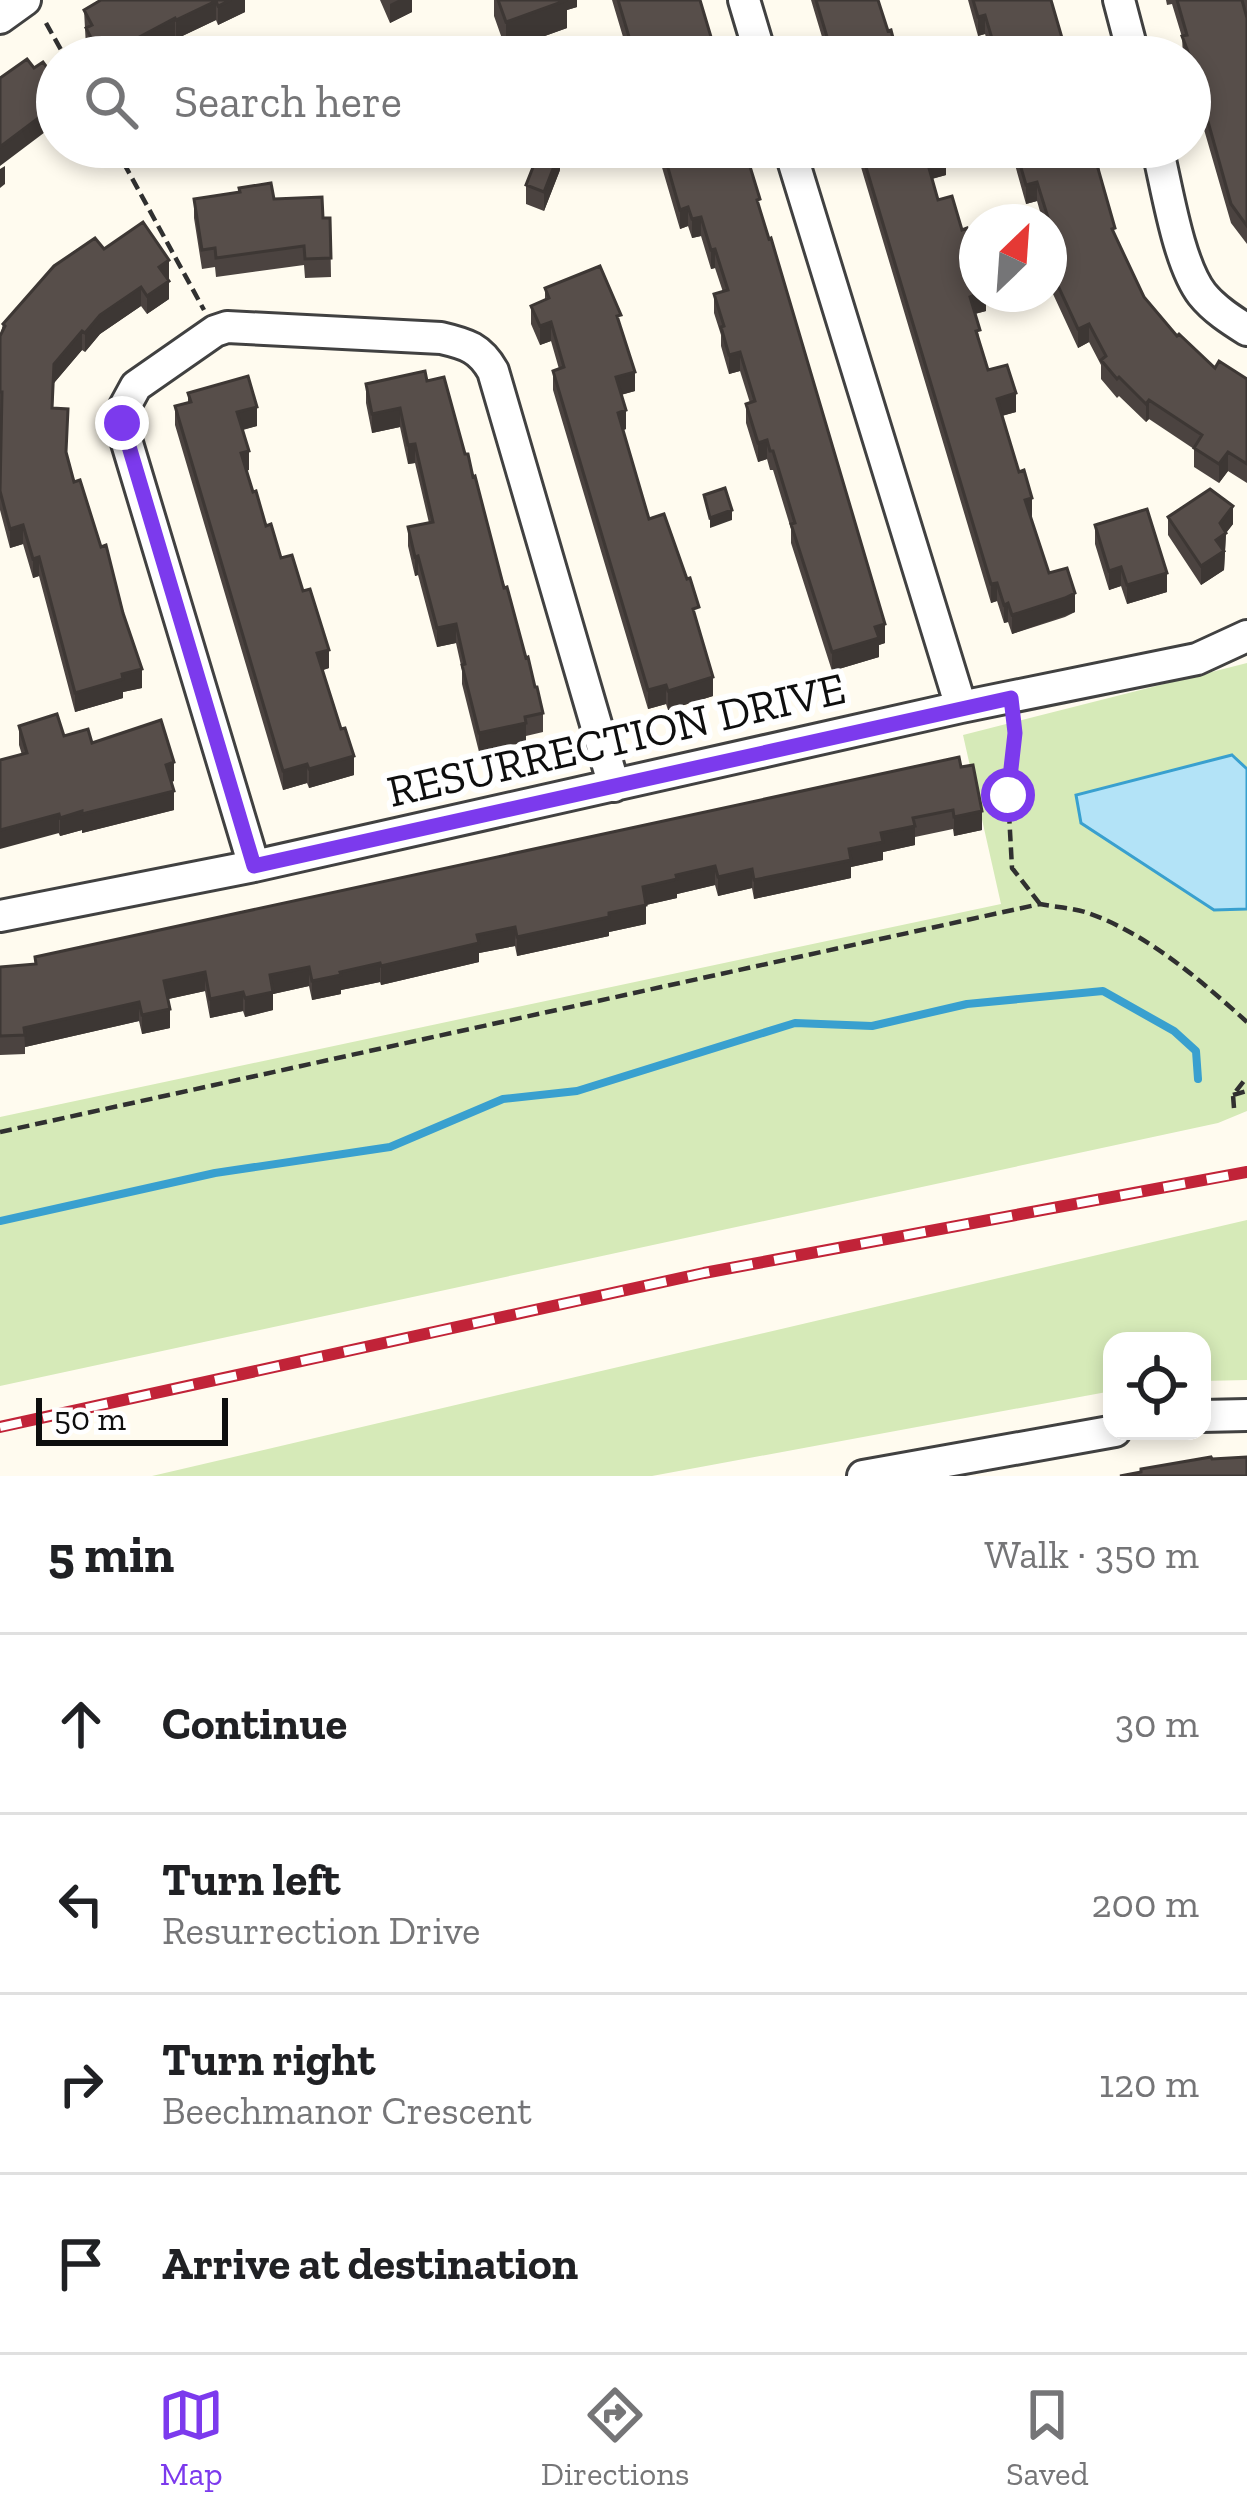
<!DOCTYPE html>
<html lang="en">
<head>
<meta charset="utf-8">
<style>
	:root { --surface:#fff; --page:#f6f6f6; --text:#202124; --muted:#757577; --line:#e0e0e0; --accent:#7c3aed }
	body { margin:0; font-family:"Zilla Slab",serif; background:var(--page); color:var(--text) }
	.controls { position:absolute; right:36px; bottom:36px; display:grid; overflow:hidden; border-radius:24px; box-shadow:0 6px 18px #0003 }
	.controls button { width:108px; height:108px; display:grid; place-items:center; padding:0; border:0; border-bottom:3px solid var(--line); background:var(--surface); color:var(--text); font:60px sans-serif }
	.compass { position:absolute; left:959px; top:204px; width:108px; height:108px; border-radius:50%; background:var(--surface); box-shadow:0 6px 18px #0003; rotate:25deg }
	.scale { position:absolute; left:36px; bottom:30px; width:192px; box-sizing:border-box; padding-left:12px; border:6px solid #0e0e0e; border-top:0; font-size:33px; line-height:42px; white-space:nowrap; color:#0e0e0e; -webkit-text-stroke:9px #fff; paint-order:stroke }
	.stop { position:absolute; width:36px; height:36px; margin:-27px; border:9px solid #7c3aed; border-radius:50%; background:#fff }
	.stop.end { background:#7c3aed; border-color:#fff; box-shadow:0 3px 12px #0008 }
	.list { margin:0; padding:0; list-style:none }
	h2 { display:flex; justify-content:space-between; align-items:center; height:156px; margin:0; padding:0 48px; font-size:51px }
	h2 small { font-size:39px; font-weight:400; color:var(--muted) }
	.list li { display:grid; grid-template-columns:78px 1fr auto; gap:36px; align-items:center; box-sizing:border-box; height:180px; padding:0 48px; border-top:3px solid var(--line) }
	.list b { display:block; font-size:45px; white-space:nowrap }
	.list p { margin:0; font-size:39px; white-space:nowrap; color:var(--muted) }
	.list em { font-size:39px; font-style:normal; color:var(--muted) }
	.icon { flex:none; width:66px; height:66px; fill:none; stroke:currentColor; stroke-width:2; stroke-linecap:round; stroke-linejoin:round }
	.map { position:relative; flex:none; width:1247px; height:1476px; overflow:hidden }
	.search { position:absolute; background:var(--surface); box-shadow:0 6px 18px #0003; left:36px; right:36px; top:36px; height:132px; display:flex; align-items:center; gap:30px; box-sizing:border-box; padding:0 42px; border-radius:66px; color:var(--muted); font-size:45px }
	.sheet { height:876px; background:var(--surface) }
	nav { display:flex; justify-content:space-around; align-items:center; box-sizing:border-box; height:168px; border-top:3px solid var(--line); background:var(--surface); font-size:33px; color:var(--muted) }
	nav a { display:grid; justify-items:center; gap:6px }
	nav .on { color:var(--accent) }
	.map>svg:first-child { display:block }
	.green { fill:#d6eab8 }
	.water { fill:#b3e3f7; stroke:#39a0cf; stroke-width:3 }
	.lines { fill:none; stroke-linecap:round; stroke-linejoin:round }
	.stream { stroke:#39a0cf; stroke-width:8 }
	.minor-casing { stroke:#414141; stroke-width:36 }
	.path { stroke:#303030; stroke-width:4.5; stroke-dasharray:12 6; stroke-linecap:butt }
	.minor { stroke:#fff; stroke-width:30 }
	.rail-casing { stroke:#c12338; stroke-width:12 }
	.rail { stroke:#fff; stroke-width:8; stroke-dasharray:22; stroke-linecap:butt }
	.wall { fill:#4b4340 }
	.shaded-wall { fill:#3d3734 }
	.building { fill:#574e4a; stroke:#3d3734; stroke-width:3 }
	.route { stroke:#7c3aed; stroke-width:15 }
	.labels { text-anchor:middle; stroke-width:12; stroke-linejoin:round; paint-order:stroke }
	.street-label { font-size:45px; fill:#0e0e0e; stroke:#fff }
</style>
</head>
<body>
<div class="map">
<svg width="1247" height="1476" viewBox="0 0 1247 1476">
	<rect width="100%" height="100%" fill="#fffbef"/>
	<path class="green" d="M 1247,663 L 1247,1111 L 1218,1123 L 0,1386 L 0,1117 L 1001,904 L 963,735 Z
		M 1247,1220 L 1247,1380 L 1202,1381 L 1202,1341 L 1112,1341 L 1112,1391 L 652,1476 L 152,1476 Z"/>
	<path class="water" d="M 1232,755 L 1247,769 L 1247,909 L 1214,910 L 1081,823 L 1076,795 Z"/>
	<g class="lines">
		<path class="stream" d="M 0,1221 L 215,1173 L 390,1147 L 503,1099 L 577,1091 L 795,1023 L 872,1026 L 967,1004 L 1103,991 L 1174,1031 L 1196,1051 L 1198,1079"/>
		<defs>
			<path id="minor" d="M 744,0 L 761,57
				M 1119,0 L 1134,57
				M 0,18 L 25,0
				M 789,147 L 961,707
				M 1157,147 C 1167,187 1178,263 1202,294 C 1214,309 1231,320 1247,330
				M 254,866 L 121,423 L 124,408 L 136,386 L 215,331 L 227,327 L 441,338 C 467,344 480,348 493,371 L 614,786
				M 0,916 L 254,866 L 961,707 L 1197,659 L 1247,636
				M 1202,1416 L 1247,1415
				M 863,1476 L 1115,1431"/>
		</defs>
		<use href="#minor" class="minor-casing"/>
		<path class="path" d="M 46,23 L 65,57
			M 115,147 L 204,310
			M 1014,722 L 1015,733 L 1008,795 L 1012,868 L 1040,904
			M 1233,1095 L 1247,1091
			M 1234,1108 L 1233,1095 L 1247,1077
			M 0,1132 L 1040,904 C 1055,907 1073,908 1088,913 C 1148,934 1200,980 1247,1022"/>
		<use href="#minor" class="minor"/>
		<defs>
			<path id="rail" d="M 0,1427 L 704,1273 L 1247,1172"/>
		</defs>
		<use href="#rail" class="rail-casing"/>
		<use href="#rail" class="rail"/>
	</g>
	<path class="wall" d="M 245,0 L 245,12 L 218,25 L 216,20 L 176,39 L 175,37 L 137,57 L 91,57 L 86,47 L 84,10 Z
		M 380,0 L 412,0 L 412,12 L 390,23 Z
		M 494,0 L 577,0 L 577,7 L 567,10 L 567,28 L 506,50 L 494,16 Z
		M 612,0 L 700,0 L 717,57 L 629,57 Z
		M 811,0 L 878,0 L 898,57 L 828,57 Z
		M 968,0 L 1051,0 L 1062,38 L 1070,57 L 988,57 L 988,54 L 991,53 L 985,34 L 978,36 Z
		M 1166,0 L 1247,0 L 1247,244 L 1231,223 L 1190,81 L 1190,57 L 1183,57 L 1182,37 L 1172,4 L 1167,5 Z
		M 656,147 L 744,147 L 760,210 L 885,643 L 879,645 L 879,657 L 832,671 L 791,543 L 791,529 L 773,470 L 770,470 L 767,459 L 758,462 L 746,423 L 746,404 L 750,403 L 740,371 L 729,374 L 721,346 L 721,335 L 714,313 L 714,294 L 723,292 L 715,268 L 711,269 L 701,236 L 692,238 L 688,226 L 680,229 Z
		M 855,147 L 943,147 L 946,175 L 932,179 L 938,200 L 962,230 L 986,294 L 986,311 L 975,314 L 980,344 L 988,370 L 1016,412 L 1002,416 L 1032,517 L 1031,518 L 1049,573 L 1075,612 L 1065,617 L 1012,634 L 1008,622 L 1004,623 L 997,601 L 991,603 Z
		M 1010,147 L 1097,147 L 1100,174 L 1115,236 L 1144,297 L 1177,336 L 1215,368 L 1247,379 L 1247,483 L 1228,471 L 1219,483 L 1194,467 L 1194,449 L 1149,419 L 1146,422 L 1119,396 L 1117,398 L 1101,379 L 1101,365 L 1089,342 L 1078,348 L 1053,294 L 1053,278 L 1049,266 L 1049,222 L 1043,222 L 1037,201 L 1026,204 Z
		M 560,170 L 544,211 L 526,204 L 526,185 Z
		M 194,199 L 274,199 L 323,218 L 330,218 L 331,277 L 305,278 L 304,265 L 216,277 L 215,267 L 202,269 L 194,218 Z
		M 104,249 L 169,279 L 169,299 L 147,314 L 141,306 L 100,334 L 85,352 L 82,350 L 54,383 L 53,408 L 74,482 L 142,688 L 123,692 L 123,698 L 75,712 L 39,576 L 33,578 L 23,544 L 10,548 L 0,510 L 0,336 L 3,324 Z
		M 545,288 L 621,327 L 635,391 L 621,395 L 626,429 L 623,430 L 649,519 L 699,626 L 713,696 L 668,710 L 666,704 L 648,709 L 553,390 L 553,371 L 559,369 L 551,341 L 540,345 L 531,324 L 531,306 L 545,300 Z
		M 427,381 L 465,454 L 543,713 L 543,732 L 526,736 L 526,742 L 479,752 L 462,684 L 462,670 L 456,643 L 437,647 L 418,575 L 415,576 L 408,546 L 408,527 L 429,523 L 415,463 L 408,464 L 400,427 L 372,433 L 366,403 L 366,384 Z
		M 188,393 L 257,426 L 243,430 L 249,470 L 246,470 L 253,492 L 281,558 L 303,591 L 329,668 L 323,670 L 354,775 L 309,788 L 307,783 L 283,790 L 175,425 L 175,406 L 188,403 Z
		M 1168,517 L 1233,524 L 1226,533 L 1224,570 L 1201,585 L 1168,535 Z
		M 1095,525 L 1167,592 L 1127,604 L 1121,586 L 1109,590 L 1095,544 Z
		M 19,726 L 92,743 L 174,781 L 171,782 L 174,810 L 82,833 L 82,830 L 60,836 L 22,755 L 19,745 Z
		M 961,767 L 982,830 L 954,836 L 953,829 L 915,837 L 915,845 L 883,852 L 883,860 L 851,867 L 851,878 L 754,899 L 752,888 L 718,896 L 715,885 L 677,894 L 677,898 L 646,905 L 646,924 L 609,932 L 609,936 L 517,956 L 515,946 L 479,953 L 479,962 L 381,985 L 380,982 L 341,990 L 341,994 L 312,1000 L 309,986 L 273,994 L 273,1010 L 245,1017 L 243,1011 L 210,1018 L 205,991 L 168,999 L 170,1028 L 142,1034 L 139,1021 L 25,1047 L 25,1054 L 0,1055 L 0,967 L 35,964 L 35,957 Z"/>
	<path class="shaded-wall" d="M 231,0 L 245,0 L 245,12 L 218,25 L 218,6 Z
		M 398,0 L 412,0 L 412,12 L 390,23 L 390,4 Z
		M 561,0 L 577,0 L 577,7 L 567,10 L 567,28 L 506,50 L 506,22 Z
		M 216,1 L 216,20 L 176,39 L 176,20 Z
		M 985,15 L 985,34 L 978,36 L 978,17 Z
		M 175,18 L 175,37 L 137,57 L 128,43 Z
		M 57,99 L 57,123 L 0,166 L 0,147 Z
		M 162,147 L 175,147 L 175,150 L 155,160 L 155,150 Z
		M 560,151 L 560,170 L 544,211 L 544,192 Z
		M 946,156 L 946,175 L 927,180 L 927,161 Z
		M 5,166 L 5,184 L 0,188 L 0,169 Z
		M 1037,182 L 1037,201 L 1026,204 L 1026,185 Z
		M 688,207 L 688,226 L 680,229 L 680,210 Z
		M 701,217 L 701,236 L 692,238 L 692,219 Z
		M 715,249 L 715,268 L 711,269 L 711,250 Z
		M 169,260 L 169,279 L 159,286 L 159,267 Z
		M 169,281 L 169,299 L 147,314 L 147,296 Z
		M 141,287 L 141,306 L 100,334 L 85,352 L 85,333 L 100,315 Z
		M 978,294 L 986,294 L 986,311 L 970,315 L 970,297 Z
		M 551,322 L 551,341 L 540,345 L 540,326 Z
		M 1089,324 L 1089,342 L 1078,348 L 1078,329 Z
		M 82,331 L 82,350 L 54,383 L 54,364 Z
		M 740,352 L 740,371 L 729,374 L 729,355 Z
		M 635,372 L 635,391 L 616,396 L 616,377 Z
		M 1016,393 L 1016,412 L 997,417 L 997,399 Z
		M 1149,400 L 1149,419 L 1146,422 L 1146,404 Z
		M 257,407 L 257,426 L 237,431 L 237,412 Z
		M 400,408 L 400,427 L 372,433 L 372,414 Z
		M 626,410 L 626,429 L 618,432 L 618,413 Z
		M 767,440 L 767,459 L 758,462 L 758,443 Z
		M 415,444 L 415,463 L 408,464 L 408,445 Z
		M 249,451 L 249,470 L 241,472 L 241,453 Z
		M 1228,452 L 1228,471 L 1219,483 L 1219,464 Z
		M 1032,498 L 1032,517 L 1025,519 L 1025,500 Z
		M 1233,506 L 1233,524 L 1226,533 L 1224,570 L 1201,585 L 1201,566 L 1216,540 L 1220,523 Z
		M 732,510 L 732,520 L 710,528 L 710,518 Z
		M 23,525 L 23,544 L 10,548 L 10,529 Z
		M 418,556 L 418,575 L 415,576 L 415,557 Z
		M 39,557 L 39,576 L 33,578 L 33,559 Z
		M 1121,567 L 1121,586 L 1109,590 L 1109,571 Z
		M 1167,573 L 1167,592 L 1127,604 L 1127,585 Z
		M 997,583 L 997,601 L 991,603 L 991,584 Z
		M 1075,593 L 1075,612 L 1012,634 L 1012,615 Z
		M 1008,603 L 1008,622 L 1004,623 L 1004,605 Z
		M 456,624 L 456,643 L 437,647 L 437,628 Z
		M 885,624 L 885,643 L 879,645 L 879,657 L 832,671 L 832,652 L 875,627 Z
		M 329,650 L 329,668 L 317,672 L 317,653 Z
		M 142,669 L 142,688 L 123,692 L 123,698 L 75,712 L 75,693 L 122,674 Z
		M 713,677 L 713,696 L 668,710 L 668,691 Z
		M 666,685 L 666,704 L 648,709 L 648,690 Z
		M 526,723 L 526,742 L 479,752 L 479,733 Z
		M 354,756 L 354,775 L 309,788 L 309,769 Z
		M 174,762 L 174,781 L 166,784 L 166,765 Z
		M 307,764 L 307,783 L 283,790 L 283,771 Z
		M 174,791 L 174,810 L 82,833 L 82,814 Z
		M 82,811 L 82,830 L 60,836 L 60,818 Z
		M 982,811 L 982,830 L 954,836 L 954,817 Z
		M 59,814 L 59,833 L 0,849 L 0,830 Z
		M 915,826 L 915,845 L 883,852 L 883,860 L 851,867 L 851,878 L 754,899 L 754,880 L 849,849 L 881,833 Z
		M 715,866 L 715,885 L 677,894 L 677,898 L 646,905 L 646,924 L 609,932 L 609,936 L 517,956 L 517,937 L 609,913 L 643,887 L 676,875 Z
		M 752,869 L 752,888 L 718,896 L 718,877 Z
		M 515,927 L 515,946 L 479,953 L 479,962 L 381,985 L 381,966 L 477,935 Z
		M 380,963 L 380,982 L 341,990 L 341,994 L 312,1000 L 312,981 L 340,972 Z
		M 309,967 L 309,986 L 273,994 L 273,1010 L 245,1017 L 245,998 L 270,975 Z
		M 205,972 L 205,991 L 164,1000 L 164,981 Z
		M 243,992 L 243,1011 L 210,1018 L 210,999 Z
		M 139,1002 L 139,1021 L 25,1047 L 24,1028 Z
		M 170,1009 L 170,1028 L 142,1034 L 142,1015 Z"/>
	<path class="building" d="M 101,0 L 231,0 L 218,6 L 216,1 L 176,20 L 175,18 L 128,43 L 136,57 L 101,57 L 86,28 L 92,25 L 84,10 Z
		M 498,0 L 567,0 L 506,22 Z
		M 618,0 L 700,0 L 717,57 L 635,57 Z
		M 816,0 L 878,0 L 888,31 L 891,30 L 898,57 L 833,57 Z
		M 973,0 L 1051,0 L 1062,38 L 1064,38 L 1070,57 L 989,57 L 988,54 L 996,52 L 985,15 L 978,17 Z
		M 1177,0 L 1242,0 L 1247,18 L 1247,226 L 1231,204 L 1190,57 L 1182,36 L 1187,35 Z
		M 27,59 L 34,68 L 43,62 L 57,81 L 57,99 L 55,101 L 57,104 L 0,147 L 0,78 Z
		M 541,147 L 549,147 L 560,151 L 544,192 L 526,185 Z
		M 662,147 L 744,147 L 760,199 L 757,200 L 769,239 L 771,238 L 885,624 L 875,627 L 879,638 L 832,652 L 791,524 L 795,523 L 773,451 L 770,451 L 767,440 L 758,443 L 746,404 L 755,401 L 740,352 L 729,355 L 721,327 L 724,326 L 714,294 L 728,290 L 715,249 L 711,250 L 701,217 L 692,219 L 688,207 L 680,210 Z
		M 860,147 L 943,147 L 946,156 L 927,161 L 938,200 L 952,196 L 962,230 L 967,228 L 977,261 L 978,294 L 970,297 L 980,330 L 976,331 L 988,370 L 1007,365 L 1016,393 L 997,399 L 1019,472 L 1024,470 L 1032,498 L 1025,500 L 1049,573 L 1067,568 L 1075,593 L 1065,598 L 1012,615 L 1008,603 L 1004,605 L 997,583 L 991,584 Z
		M 1015,147 L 1097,147 L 1100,157 L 1095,158 L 1115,228 L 1112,229 L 1144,297 L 1177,336 L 1179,334 L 1215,368 L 1219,361 L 1247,379 L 1247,464 L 1228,452 L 1219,464 L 1194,448 L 1202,435 L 1149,400 L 1146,404 L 1119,377 L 1117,379 L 1101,360 L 1106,356 L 1089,324 L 1078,329 L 1053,275 L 1057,273 L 1049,247 L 1050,224 L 1037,182 L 1026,185 Z
		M 271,183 L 274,199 L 322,197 L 323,218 L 330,218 L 331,258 L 305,259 L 304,246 L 216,258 L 215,248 L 202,250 L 194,199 L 240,192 L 239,188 Z
		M 143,222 L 169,260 L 159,267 L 169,281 L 147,296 L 141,287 L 100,315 L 85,333 L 82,331 L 54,364 L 52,408 L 68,409 L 66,452 L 74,482 L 80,480 L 101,547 L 106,545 L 123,613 L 142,669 L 122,674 L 123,679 L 75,693 L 39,557 L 33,559 L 23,525 L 10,529 L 0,491 L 2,392 L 0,392 L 0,336 L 5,326 L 3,324 L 54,266 L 95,238 L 104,249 Z
		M 600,266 L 621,315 L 617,316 L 635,372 L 616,377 L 626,410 L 618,413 L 649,519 L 664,514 L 687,579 L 690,578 L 699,607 L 693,609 L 713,677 L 668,691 L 666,685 L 648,690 L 553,371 L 564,367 L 551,322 L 540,326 L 531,306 L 549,298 L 545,288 Z
		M 425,371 L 427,381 L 444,377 L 465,454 L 468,454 L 473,477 L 475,476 L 504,588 L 507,587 L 526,658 L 528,657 L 535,687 L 537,687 L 543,713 L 525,717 L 526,723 L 479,733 L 462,665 L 465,664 L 456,624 L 437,628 L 418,556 L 415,557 L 408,527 L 433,522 L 415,444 L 408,445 L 400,408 L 372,414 L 366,384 Z
		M 248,376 L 257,407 L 237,412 L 249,451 L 241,453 L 253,492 L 256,491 L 266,526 L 271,524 L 281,558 L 292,555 L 303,591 L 310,589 L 329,650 L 317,653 L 341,729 L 345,728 L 354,756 L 309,769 L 307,764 L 283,771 L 175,406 L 191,402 L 188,393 Z
		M 725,488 L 732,510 L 710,518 L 704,495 Z
		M 1210,489 L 1233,506 L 1220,523 L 1226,533 L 1216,540 L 1224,551 L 1201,566 L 1168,517 Z
		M 1147,509 L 1167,573 L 1127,585 L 1121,567 L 1109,571 L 1095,525 Z
		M 57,714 L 64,736 L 88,729 L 92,743 L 161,720 L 174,762 L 166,765 L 174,791 L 82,814 L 82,811 L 60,818 L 59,814 L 0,830 L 0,760 L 27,753 L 19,726 Z
		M 959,757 L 961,767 L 973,765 L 982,811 L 954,817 L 953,810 L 913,818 L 915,826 L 881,833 L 883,842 L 849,849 L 851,860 L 754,880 L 752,869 L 718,877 L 715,866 L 676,875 L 677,879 L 643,887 L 646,905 L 609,913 L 609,917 L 517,937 L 515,927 L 477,935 L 479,943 L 381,966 L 380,963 L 340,972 L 341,975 L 312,981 L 309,967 L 270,975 L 273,992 L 245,998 L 243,992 L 210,999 L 205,972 L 164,981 L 170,1009 L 142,1015 L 139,1002 L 24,1028 L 25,1035 L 0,1036 L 0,967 L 36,964 L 35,957 L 95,944 Z
		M 1211,1457 L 1212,1459 L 1247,1457 L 1247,1476 L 1120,1476 L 1141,1472 L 1141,1469 Z"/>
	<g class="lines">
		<path class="route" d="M 122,423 L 254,866 L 1011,698 L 1015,733 L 1008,795"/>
	</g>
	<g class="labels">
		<g class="street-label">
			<text transform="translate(616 739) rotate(-13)" y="16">RESURRECTION DRIVE</text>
		</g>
	</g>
</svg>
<div class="controls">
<button><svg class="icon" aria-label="locate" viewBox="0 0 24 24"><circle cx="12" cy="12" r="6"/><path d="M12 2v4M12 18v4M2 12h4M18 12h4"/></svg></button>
</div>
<svg class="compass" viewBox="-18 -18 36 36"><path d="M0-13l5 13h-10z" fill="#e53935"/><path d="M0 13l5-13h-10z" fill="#757577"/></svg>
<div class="scale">50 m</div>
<div class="stop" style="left:1008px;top:795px"></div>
<div class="stop end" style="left:122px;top:423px"></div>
<div class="search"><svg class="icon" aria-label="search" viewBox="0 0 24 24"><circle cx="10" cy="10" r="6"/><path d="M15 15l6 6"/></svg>Search here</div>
</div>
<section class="sheet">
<h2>5 min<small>Walk · 350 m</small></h2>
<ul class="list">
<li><svg class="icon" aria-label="ahead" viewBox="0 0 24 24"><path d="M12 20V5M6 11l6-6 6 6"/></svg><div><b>Continue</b></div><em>30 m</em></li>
<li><svg class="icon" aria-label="left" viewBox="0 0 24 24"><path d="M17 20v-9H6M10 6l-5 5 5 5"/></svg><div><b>Turn left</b><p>Resurrection Drive</p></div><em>200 m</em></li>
<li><svg class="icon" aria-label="right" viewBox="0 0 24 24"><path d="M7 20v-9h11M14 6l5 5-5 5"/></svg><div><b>Turn right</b><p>Beechmanor Crescent</p></div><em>120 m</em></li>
<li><svg class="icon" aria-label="arrive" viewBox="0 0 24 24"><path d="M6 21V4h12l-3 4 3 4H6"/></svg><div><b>Arrive at destination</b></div></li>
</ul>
</section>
<nav>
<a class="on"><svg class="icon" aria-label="map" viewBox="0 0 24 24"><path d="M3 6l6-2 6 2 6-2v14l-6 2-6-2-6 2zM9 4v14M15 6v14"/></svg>Map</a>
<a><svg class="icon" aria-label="directions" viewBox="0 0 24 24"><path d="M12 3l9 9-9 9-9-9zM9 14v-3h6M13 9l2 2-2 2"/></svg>Directions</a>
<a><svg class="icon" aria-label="saved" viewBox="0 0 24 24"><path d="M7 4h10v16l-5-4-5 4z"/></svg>Saved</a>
</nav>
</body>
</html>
